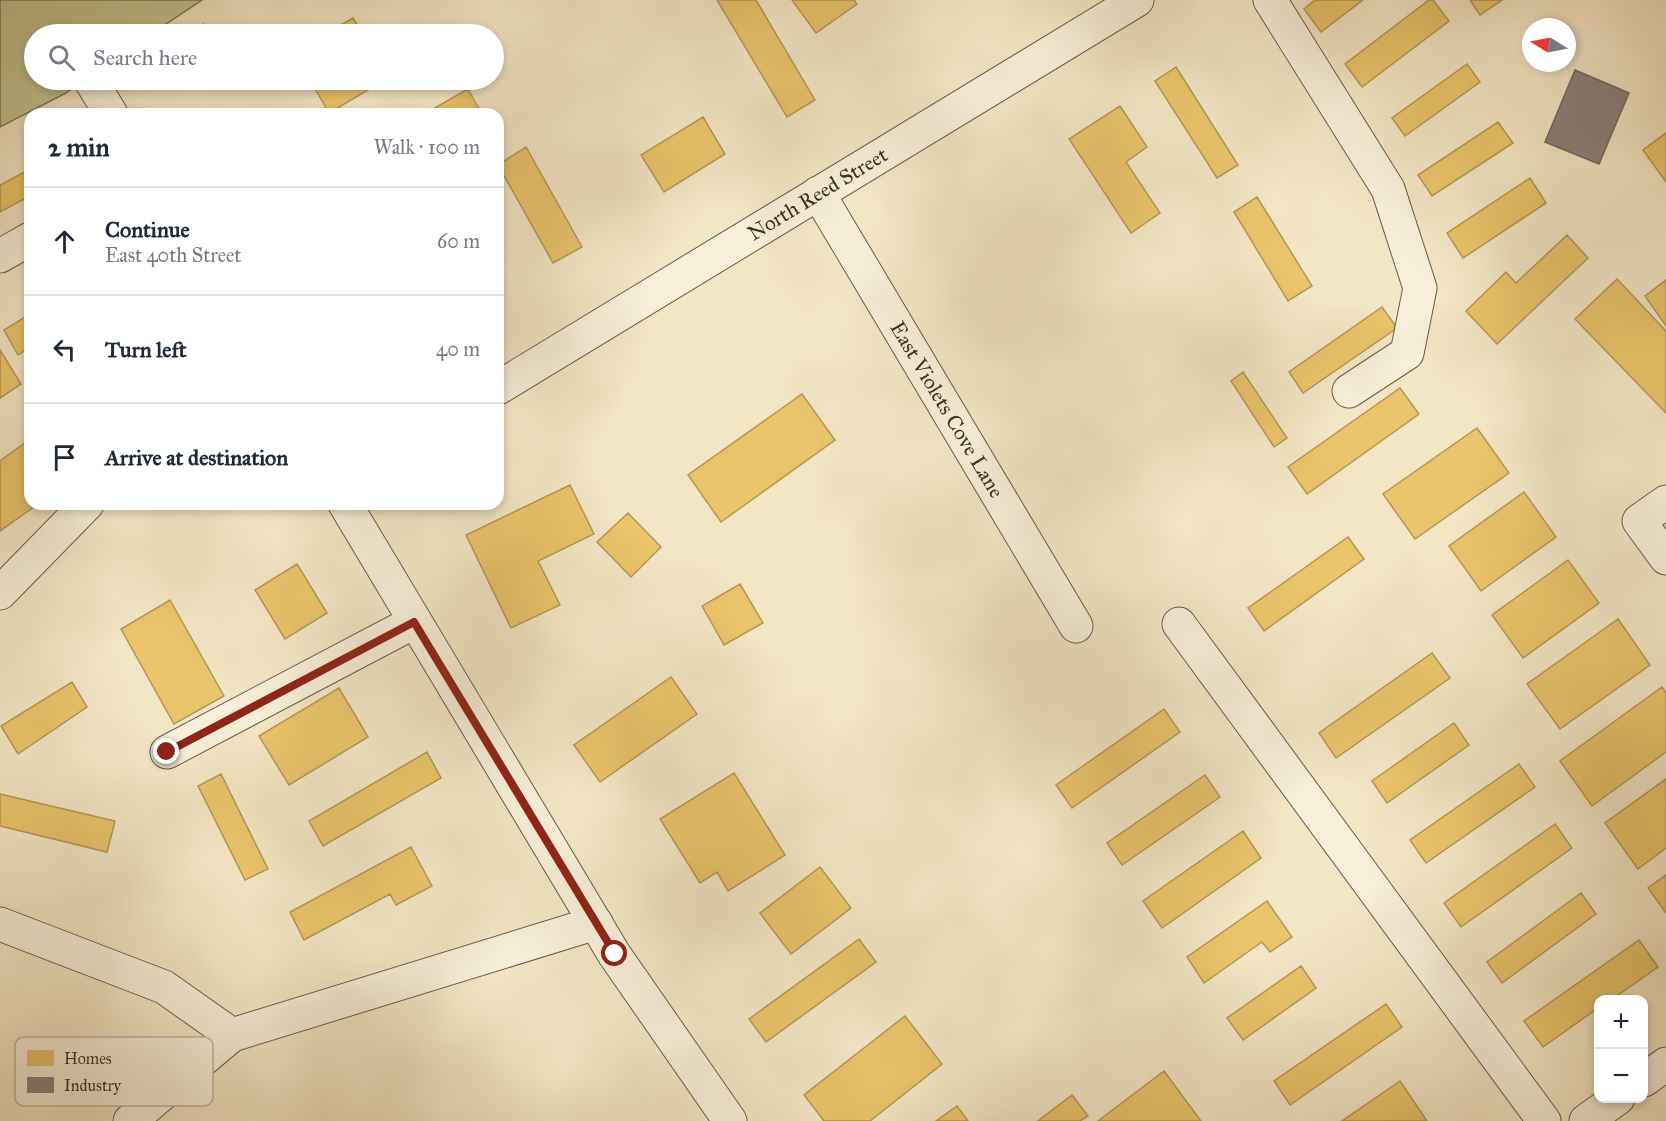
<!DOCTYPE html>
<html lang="en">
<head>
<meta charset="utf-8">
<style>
	:root { --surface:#fff; --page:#f6f6f7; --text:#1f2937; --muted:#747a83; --line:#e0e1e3 }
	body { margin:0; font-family:"IM FELL Great Primer",serif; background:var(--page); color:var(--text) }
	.controls { position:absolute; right:18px; bottom:18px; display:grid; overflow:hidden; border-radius:12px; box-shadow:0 3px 9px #0003 }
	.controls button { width:54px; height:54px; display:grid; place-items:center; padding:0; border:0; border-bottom:2px solid var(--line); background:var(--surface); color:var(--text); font:30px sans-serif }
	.compass { position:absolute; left:1522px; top:18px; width:54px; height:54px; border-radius:50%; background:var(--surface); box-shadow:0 3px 9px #0003; rotate:280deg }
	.stop { position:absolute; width:18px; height:18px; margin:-14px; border:4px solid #8f2418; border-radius:50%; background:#fff }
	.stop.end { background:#8f2418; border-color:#fff; box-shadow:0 2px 6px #0008 }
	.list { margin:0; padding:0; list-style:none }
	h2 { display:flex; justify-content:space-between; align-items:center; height:78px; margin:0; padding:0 24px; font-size:26px }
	h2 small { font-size:20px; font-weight:400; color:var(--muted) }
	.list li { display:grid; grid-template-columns:39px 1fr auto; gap:18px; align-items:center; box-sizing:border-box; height:108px; padding:0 24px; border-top:2px solid var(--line) }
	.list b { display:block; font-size:22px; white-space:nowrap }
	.list p { margin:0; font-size:20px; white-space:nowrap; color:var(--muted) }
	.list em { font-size:20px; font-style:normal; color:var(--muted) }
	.icon { flex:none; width:33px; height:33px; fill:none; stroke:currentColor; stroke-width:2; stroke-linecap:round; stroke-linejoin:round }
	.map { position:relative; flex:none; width:1666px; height:1121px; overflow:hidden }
	.search { position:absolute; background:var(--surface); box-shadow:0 3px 9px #0003; left:24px; top:24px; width:480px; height:66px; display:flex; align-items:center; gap:15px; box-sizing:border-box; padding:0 21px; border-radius:33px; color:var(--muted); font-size:22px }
	.panel { position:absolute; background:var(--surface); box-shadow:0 3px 9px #0003; left:24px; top:108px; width:480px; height:402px; border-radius:18px }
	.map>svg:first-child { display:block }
	.green { fill:#c2c390; stroke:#7e7959; stroke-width:1.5 }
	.homes { fill:#e9c46a; stroke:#b49754; stroke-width:1.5 }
	.industry { fill:#8a817c; stroke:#726861; stroke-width:1.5 }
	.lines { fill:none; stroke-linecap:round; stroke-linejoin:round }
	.minor-casing { stroke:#685d4b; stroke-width:35 }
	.minor { stroke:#f7efd9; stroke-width:33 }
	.route { stroke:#8f2418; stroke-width:8 }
	.labels { text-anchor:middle; stroke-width:6; stroke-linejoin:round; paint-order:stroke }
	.street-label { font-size:21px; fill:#3a2f22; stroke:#f7efd9 }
	.key { fill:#f7efd9; stroke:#beb5a2; stroke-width:1.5 }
	.key-label { font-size:16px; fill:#3a2f22 }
</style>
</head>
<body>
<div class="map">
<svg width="1666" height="1121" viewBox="0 0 1666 1121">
	<rect width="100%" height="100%" fill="#f3e6c5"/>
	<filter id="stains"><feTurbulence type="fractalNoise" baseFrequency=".00333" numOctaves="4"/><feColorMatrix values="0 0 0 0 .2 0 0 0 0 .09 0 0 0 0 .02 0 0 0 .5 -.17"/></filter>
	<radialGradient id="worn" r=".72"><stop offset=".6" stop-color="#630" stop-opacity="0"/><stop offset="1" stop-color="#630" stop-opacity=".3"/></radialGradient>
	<path class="green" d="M 0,0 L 202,0 L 151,34 L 34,34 L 34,80 L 85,80 L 64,94 L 0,127 Z"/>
	<path class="homes" d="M 717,0 L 756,0 L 815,100 L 787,117 Z
		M 792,0 L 854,0 L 857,4 L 816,33 Z
		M 1315,0 L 1363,0 L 1321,32 L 1304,9 Z
		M 1429,0 L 1433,0 L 1449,21 L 1362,87 L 1345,64 Z
		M 1470,0 L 1502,0 L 1480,15 Z
		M 353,18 L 363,34 L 325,34 Z
		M 203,24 L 210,34 L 186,34 Z
		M 1467,64 L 1480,82 L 1405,136 L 1392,118 Z
		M 1176,67 L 1238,165 L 1217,178 L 1155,81 Z
		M 155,80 L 176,80 L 160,89 Z
		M 310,80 L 385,80 L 329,113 Z
		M 468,89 L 482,114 L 433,114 L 431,110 Z
		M 1120,106 L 1147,147 L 1126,162 L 1160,213 L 1131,233 L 1069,139 Z
		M 703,117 L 725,154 L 664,192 L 641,155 Z
		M 1498,122 L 1513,143 L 1432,196 L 1418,175 Z
		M 1666,133 L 1666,182 L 1643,150 Z
		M 526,147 L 582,247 L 553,263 L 498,165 Z
		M 30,169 L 30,196 L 0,212 L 0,185 Z
		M 1530,178 L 1546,203 L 1463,258 L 1447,233 Z
		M 1257,197 L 1312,286 L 1288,301 L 1234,212 Z
		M 1567,235 L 1588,258 L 1497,344 L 1466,311 L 1506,272 L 1516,283 Z
		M 1617,279 L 1666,331 L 1666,413 L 1575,319 Z
		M 1666,280 L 1666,326 L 1645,296 Z
		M 1382,307 L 1397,328 L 1303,393 L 1289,372 Z
		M 30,314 L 30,347 L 18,355 L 4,330 Z
		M 0,350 L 21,384 L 0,398 Z
		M 1243,372 L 1287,438 L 1274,447 L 1231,381 Z
		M 1400,388 L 1419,414 L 1307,494 L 1288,467 Z
		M 802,394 L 835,440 L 721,522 L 688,475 Z
		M 1477,428 L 1509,473 L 1415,539 L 1383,494 Z
		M 29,440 L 30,504 L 38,504 L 0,531 L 0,461 Z
		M 570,485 L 594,534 L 538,561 L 560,605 L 511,628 L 466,535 Z
		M 1524,492 L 1556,537 L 1481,591 L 1449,546 Z
		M 628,513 L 661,547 L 631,577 L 597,542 Z
		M 1348,537 L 1364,559 L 1264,631 L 1248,608 Z
		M 1568,560 L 1599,603 L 1523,658 L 1492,615 Z
		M 297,564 L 327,613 L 285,639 L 255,590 Z
		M 740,584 L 763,623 L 724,645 L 702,606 Z
		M 170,600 L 224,696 L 174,724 L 121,629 Z
		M 1618,619 L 1650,665 L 1560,729 L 1527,684 Z
		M 1432,653 L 1450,678 L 1336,758 L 1319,733 Z
		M 671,677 L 697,714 L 600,782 L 574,745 Z
		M 72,682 L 87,707 L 18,754 L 1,726 Z
		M 1662,687 L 1666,693 L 1666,752 L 1592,806 L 1560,761 Z
		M 339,688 L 368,737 L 289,785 L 259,736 Z
		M 1164,709 L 1180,732 L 1072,808 L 1056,785 Z
		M 1454,723 L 1469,745 L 1387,803 L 1372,781 Z
		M 427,752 L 441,778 L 323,846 L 309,821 Z
		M 1519,764 L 1535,787 L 1426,863 L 1410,840 Z
		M 734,773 L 785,855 L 728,891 L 717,872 L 700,883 L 660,819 Z
		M 221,774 L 268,869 L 245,880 L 198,786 Z
		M 1205,775 L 1220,797 L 1122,865 L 1107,843 Z
		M 1666,779 L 1666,848 L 1638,869 L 1605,823 Z
		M 0,794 L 115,821 L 107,852 L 0,826 Z
		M 1555,824 L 1572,848 L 1461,927 L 1444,903 Z
		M 1243,831 L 1261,858 L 1162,928 L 1143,901 Z
		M 411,847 L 432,886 L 396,905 L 390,894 L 304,940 L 290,912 Z
		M 820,867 L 851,908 L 791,954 L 760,913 Z
		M 1666,875 L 1666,913 L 1648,888 Z
		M 1581,893 L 1596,914 L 1502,983 L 1487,962 Z
		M 1267,901 L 1292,937 L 1270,952 L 1262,942 L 1204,983 L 1187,957 Z
		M 859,939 L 876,962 L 766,1042 L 749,1019 Z
		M 1639,940 L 1658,967 L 1611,1000 L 1598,1000 L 1598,1008 L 1543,1047 L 1524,1021 Z
		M 1301,966 L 1316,988 L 1243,1040 L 1227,1018 Z
		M 1386,1004 L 1402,1027 L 1290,1105 L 1274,1081 Z
		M 905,1016 L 942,1064 L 870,1121 L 824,1121 L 804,1095 Z
		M 1164,1071 L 1201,1121 L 1098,1121 Z
		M 1400,1081 L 1427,1121 L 1342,1121 Z
		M 1072,1095 L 1088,1116 L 1080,1121 L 1038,1121 Z
		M 957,1106 L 968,1121 L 936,1121 Z"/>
	<path class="industry" d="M 1575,70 L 1629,93 L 1599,164 L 1545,142 Z"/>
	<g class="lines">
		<defs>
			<g id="minor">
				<path d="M 1270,0 L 1388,189 L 1420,288 L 1407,353 L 1349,391"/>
				<path d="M 91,81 L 111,114"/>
				<path id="s1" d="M 818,193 L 1076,626"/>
				<path d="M 0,256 L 30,239"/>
				<path id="s2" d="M 498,388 L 1137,0"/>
				<path d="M 1666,502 L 1639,521 L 1666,558"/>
				<path d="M 345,504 L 614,954 L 730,1121"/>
				<path d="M 0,593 L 87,504"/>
				<path d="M 1179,624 L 1544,1121"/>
				<path d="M 167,752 L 414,622"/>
				<path d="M 0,924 L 164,987 L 232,1035 L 596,923"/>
				<path d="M 1644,1080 L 1666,1064"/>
				<path d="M 130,1121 L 232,1035"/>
				<path d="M 1586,1121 L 1618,1098"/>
			</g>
		</defs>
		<use href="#minor" class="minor-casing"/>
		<use href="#minor" class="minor"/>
	</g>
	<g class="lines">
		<path class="route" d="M 167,752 L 414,622 L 615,954"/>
	</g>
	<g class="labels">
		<g class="street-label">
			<text dy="7" stroke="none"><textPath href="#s2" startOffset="374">North Reed Street</textPath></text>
			<text dy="7" stroke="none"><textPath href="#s1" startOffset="252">East Violets Cove Lane</textPath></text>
		</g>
	</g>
	<rect x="15" y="1037" width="198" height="69" rx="9" class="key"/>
	<rect x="27" y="1050" width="27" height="16" fill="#e9c46a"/>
	<rect x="27" y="1077" width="27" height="16" fill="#8a817c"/>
	<g class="key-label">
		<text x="64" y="1064">Homes</text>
		<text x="64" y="1091">Industry</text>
	</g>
	<rect width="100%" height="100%" filter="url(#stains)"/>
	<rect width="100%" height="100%" fill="url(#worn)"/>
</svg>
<div class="controls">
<button>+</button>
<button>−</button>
</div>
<svg class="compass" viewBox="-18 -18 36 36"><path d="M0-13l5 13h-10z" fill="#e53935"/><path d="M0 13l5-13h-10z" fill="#747a83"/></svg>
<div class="stop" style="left:615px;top:954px"></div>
<div class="stop end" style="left:167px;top:752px"></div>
<div class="search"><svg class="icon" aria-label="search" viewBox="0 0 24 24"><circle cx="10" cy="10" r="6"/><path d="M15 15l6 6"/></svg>Search here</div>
<section class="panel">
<h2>2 min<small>Walk · 100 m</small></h2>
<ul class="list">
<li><svg class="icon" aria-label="ahead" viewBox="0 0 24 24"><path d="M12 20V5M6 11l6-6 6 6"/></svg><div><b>Continue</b><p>East 40th Street</p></div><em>60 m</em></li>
<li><svg class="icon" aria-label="left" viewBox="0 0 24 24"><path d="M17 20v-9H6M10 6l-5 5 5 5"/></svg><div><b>Turn left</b></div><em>40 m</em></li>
<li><svg class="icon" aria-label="arrive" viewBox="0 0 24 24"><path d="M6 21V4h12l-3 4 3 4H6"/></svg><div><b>Arrive at destination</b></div></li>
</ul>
</section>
</div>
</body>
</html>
